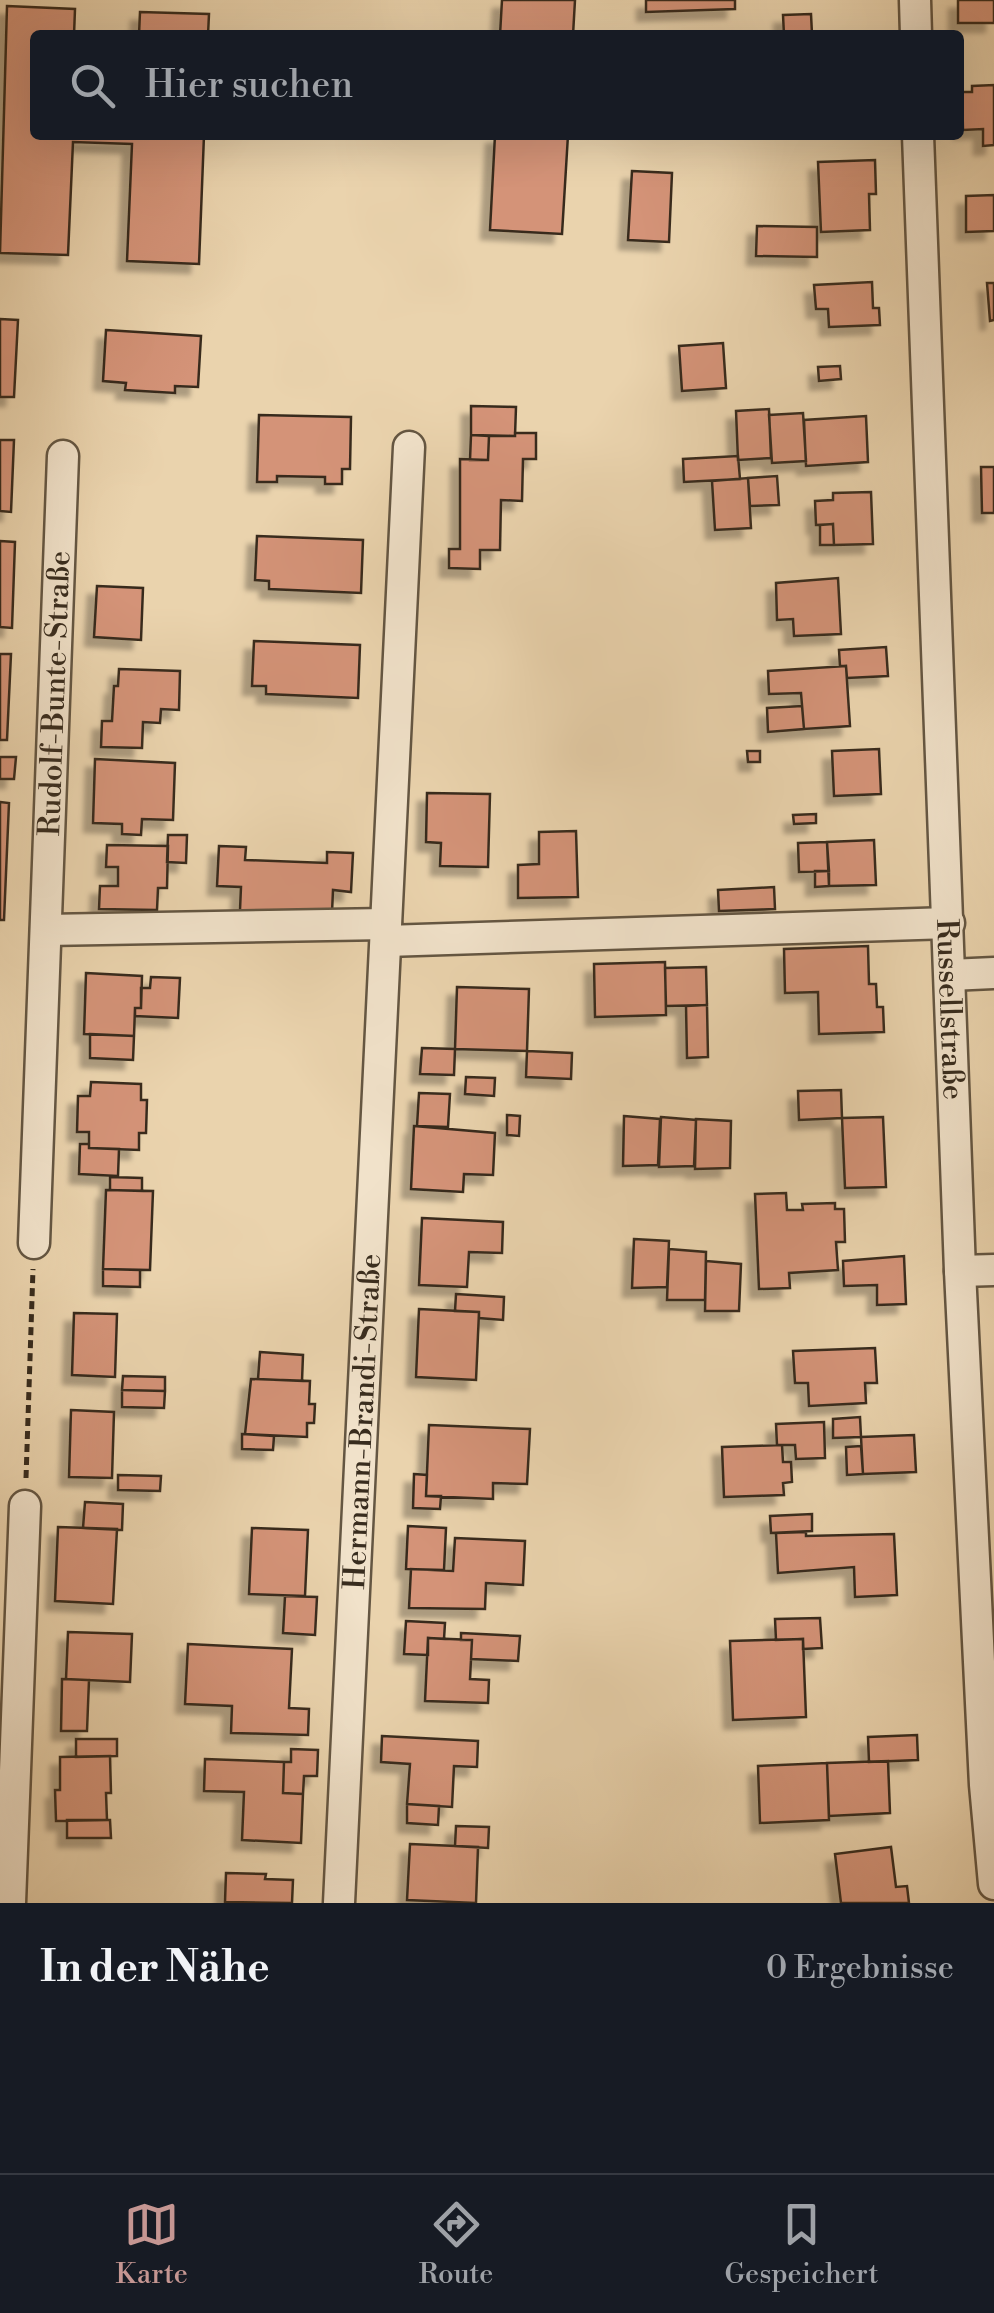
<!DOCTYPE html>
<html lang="de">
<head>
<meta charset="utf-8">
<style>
	:root { --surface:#171b24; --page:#242831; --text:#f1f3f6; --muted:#9ea1a6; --line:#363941; --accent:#c59692 }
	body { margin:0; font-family:"Libre Bodoni",serif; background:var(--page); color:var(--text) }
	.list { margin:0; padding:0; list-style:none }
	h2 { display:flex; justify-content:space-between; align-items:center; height:130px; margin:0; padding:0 40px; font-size:42px }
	h2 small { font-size:32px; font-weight:400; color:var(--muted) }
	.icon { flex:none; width:55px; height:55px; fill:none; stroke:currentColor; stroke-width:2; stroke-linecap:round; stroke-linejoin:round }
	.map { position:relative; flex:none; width:994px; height:1903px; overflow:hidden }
	.search { position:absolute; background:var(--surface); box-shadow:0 10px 40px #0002; left:30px; right:30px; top:30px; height:110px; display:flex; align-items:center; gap:25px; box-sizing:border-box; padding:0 35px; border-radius:10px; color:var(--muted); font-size:38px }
	.sheet { height:270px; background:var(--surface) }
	nav { display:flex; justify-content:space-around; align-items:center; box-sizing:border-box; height:140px; border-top:2px solid var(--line); background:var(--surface); font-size:28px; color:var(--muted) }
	nav a { display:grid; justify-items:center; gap:5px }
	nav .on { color:var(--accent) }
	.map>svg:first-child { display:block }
	.building { fill:#d49378; stroke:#382c1e; stroke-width:2.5; filter:url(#shadow) }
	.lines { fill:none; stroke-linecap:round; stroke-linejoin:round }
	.minor-casing { stroke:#645642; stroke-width:35 }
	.path { stroke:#382c1e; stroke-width:5; stroke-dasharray:8 5; stroke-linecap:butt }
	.minor { stroke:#f1e2ca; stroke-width:30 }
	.labels { text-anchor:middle; stroke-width:8; stroke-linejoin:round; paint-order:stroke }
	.street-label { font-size:30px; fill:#382c1e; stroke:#f1e2ca }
</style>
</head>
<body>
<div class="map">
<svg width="994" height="1903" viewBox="0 0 994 1903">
	<defs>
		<filter id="shadow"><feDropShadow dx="-9" dy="9" stdDeviation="2.5" flood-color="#0004"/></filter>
	</defs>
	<rect width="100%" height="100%" fill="#ead3ad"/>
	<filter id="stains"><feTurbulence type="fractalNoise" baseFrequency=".002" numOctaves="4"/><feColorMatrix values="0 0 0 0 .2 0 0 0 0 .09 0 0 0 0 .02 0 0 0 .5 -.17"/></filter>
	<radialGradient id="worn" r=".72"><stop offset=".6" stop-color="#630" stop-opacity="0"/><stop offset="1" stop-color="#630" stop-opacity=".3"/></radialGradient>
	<path class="building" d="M 502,0 L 575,0 L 573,35 L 500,35 Z
		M 646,0 L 735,0 L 735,9 L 646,12 Z
		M 958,0 L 994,0 L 994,23 L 958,23 Z
		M 7,6 L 75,9 L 74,35 L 35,35 L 35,135 L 204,135 L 199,264 L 127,261 L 132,144 L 73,142 L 68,255 L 0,253 Z
		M 140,12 L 209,14 L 208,35 L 139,35 Z
		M 811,14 L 812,34 L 784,35 L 783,15 Z
		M 994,85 L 994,145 L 983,146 L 983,129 L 963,130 L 962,92 L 972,92 L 972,86 Z
		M 495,135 L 568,135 L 562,234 L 490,230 Z
		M 875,160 L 876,194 L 869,194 L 870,230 L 821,232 L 818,162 Z
		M 632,171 L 672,173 L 669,242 L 628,240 Z
		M 994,195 L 994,231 L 966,232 L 966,196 Z
		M 757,226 L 817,227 L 817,257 L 756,256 Z
		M 872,282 L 873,308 L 879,308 L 880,325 L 829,327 L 828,309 L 816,309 L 814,285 Z
		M 987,283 L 994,283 L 994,320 L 990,321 Z
		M 0,319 L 18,320 L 14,397 L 0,397 Z
		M 106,330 L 201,336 L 198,387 L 175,386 L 175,393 L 125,390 L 126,383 L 103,381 Z
		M 723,343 L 726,388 L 682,391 L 679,346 Z
		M 840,366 L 841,379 L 819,381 L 818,367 Z
		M 471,406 L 516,407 L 515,436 L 471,435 Z
		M 769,409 L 771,458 L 738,460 L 736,411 Z
		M 803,413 L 806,461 L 772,463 L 769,415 Z
		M 259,415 L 351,417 L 350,469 L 342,469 L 342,484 L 325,484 L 325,477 L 277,476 L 277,482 L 257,482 Z
		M 866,416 L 868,462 L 806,466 L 804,420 Z
		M 515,433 L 536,433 L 536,459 L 523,459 L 522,501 L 501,500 L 500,550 L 480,550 L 480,569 L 449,568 L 449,549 L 460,549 L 460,459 L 488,460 L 489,436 L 515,436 Z
		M 471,435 L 489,436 L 488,460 L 470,460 Z
		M 0,440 L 14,440 L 11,512 L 0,511 Z
		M 738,456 L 740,479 L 684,482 L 683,459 Z
		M 981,467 L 994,467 L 994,513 L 982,513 Z
		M 777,476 L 779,505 L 750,506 L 748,478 Z
		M 748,478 L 751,528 L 715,530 L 712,481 Z
		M 871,492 L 873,544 L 834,545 L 833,524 L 816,525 L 815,501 L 833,500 L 833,493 Z
		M 833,524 L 834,545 L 820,545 L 820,525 Z
		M 257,536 L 363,540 L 361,593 L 269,589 L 269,581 L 255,580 Z
		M 0,541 L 15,542 L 12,628 L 0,627 Z
		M 838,578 L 841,634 L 794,636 L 793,619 L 777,620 L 776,583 Z
		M 97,586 L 143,588 L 141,640 L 94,637 Z
		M 254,641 L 360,645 L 358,698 L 266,694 L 266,686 L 252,686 Z
		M 886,647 L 888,676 L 847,678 L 846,666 L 840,666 L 839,650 Z
		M 0,654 L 11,654 L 7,740 L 0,740 Z
		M 846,666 L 850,726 L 804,729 L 801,693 L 769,694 L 768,671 Z
		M 119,669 L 180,671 L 179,710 L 161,709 L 160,723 L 143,722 L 142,748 L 101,747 L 102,721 L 112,721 L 114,686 L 118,686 Z
		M 802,706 L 804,729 L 768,732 L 767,708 Z
		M 879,749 L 881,794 L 834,796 L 832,751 Z
		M 747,751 L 760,751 L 760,762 L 748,762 Z
		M 0,757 L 16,757 L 14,779 L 0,779 Z
		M 95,759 L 175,763 L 173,820 L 142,819 L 141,835 L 122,834 L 122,824 L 93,823 Z
		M 427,793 L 490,794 L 488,867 L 440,866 L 441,843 L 426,842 Z
		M 0,802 L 9,803 L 4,920 L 0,920 Z
		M 816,814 L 816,823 L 794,824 L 793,815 Z
		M 576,831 L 578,897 L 518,898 L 518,865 L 539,864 L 539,832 Z
		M 168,835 L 187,835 L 186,863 L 167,862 Z
		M 874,840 L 876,885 L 829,886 L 827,842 Z
		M 827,842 L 829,871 L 799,872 L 798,843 Z
		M 107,845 L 168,846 L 167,888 L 158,888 L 157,910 L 99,909 L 100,886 L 118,886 L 118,867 L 106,867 Z
		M 219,846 L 246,847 L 245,860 L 327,863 L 327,852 L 353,853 L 351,892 L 333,890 L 332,913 L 240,910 L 241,887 L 217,886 Z
		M 815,871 L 829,871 L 829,886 L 815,887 Z
		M 774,887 L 775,909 L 719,911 L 718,890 Z
		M 868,946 L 869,984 L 876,984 L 877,1007 L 883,1007 L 884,1032 L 819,1034 L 818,992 L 785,993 L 784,949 Z
		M 665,962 L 666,1015 L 595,1017 L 594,964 Z
		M 706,967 L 707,1005 L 666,1006 L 665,968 Z
		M 86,973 L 142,976 L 141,1008 L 135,1008 L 134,1036 L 84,1034 Z
		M 151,977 L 180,978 L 178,1018 L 135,1016 L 135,1008 L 141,1008 L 141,988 L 150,988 Z
		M 457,987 L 529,989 L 527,1051 L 455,1049 Z
		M 707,1005 L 708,1057 L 687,1058 L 686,1006 Z
		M 90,1034 L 134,1036 L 133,1060 L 90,1058 Z
		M 422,1048 L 455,1049 L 454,1075 L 420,1074 Z
		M 527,1051 L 572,1053 L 571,1079 L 526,1077 Z
		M 466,1077 L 495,1078 L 494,1096 L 465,1094 Z
		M 91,1082 L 141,1084 L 141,1100 L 147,1100 L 146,1133 L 139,1133 L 139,1150 L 89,1148 L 89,1132 L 77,1132 L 78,1096 L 90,1096 Z
		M 841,1090 L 842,1118 L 799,1120 L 798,1091 Z
		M 419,1093 L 450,1094 L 448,1127 L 417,1126 Z
		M 507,1115 L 520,1116 L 519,1136 L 507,1135 Z
		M 624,1116 L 660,1119 L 658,1165 L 623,1166 Z
		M 661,1117 L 696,1120 L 694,1166 L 659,1167 Z
		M 883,1117 L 886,1187 L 845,1188 L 842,1118 Z
		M 696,1119 L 731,1121 L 730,1168 L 695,1169 Z
		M 414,1126 L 495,1133 L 493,1175 L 464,1174 L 463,1192 L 411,1189 Z
		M 80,1144 L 89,1144 L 89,1148 L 119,1149 L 118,1176 L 79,1174 Z
		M 110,1177 L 142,1178 L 142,1191 L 110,1190 Z
		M 106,1190 L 153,1191 L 150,1270 L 103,1269 Z
		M 786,1193 L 787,1210 L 803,1210 L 802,1204 L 835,1203 L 835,1209 L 844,1209 L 845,1242 L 836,1242 L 838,1270 L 789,1273 L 790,1288 L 759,1289 L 755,1194 Z
		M 422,1218 L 503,1222 L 502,1253 L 469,1252 L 467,1287 L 419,1285 Z
		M 634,1239 L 669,1241 L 667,1287 L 632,1288 Z
		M 669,1249 L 706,1252 L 705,1300 L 667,1300 Z
		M 904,1256 L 906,1304 L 877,1305 L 877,1285 L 844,1286 L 843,1261 Z
		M 706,1261 L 741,1264 L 739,1311 L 705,1311 Z
		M 103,1269 L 140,1270 L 140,1287 L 103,1286 Z
		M 456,1294 L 504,1297 L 503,1320 L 479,1318 L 479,1312 L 455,1311 Z
		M 419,1309 L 479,1312 L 476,1380 L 416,1377 Z
		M 74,1313 L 117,1314 L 115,1377 L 72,1375 Z
		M 875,1348 L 877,1383 L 865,1383 L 866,1403 L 809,1406 L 808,1383 L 795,1383 L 793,1351 Z
		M 260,1352 L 303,1355 L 302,1381 L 258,1379 Z
		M 123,1376 L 165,1377 L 165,1391 L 122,1390 Z
		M 251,1379 L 310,1381 L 309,1404 L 315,1404 L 314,1423 L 307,1423 L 307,1437 L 245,1434 Z
		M 122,1390 L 165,1391 L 164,1408 L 122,1407 Z
		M 71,1410 L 114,1412 L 112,1478 L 69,1477 Z
		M 860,1417 L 861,1437 L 833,1438 L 833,1419 Z
		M 824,1422 L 825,1458 L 796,1459 L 795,1445 L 777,1445 L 776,1424 Z
		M 429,1425 L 530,1429 L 527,1484 L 493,1483 L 493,1499 L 426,1496 Z
		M 242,1434 L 274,1436 L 273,1450 L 242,1449 Z
		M 914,1435 L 916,1472 L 863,1474 L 861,1437 Z
		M 782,1445 L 783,1462 L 791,1462 L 792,1482 L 783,1483 L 784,1495 L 724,1497 L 722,1447 Z
		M 861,1446 L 863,1474 L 847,1475 L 846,1447 Z
		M 414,1474 L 427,1475 L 426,1496 L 441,1496 L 440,1509 L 413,1508 Z
		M 118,1475 L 161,1476 L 160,1491 L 118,1490 Z
		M 85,1502 L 123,1504 L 122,1530 L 83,1528 Z
		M 812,1514 L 812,1531 L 771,1533 L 770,1516 Z
		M 408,1526 L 446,1528 L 444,1570 L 406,1569 Z
		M 58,1527 L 117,1529 L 113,1604 L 55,1601 Z
		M 252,1528 L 308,1530 L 305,1596 L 249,1594 Z
		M 806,1532 L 806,1536 L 894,1534 L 897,1595 L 855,1597 L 854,1567 L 778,1573 L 776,1533 Z
		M 455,1538 L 525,1541 L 523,1585 L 486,1583 L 485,1609 L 409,1608 L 411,1569 L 453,1571 Z
		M 285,1596 L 317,1597 L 315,1635 L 283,1633 Z
		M 820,1618 L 822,1648 L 803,1649 L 803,1639 L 776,1640 L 775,1619 Z
		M 406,1621 L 445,1623 L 444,1639 L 428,1638 L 428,1655 L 404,1654 Z
		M 68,1632 L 132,1634 L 130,1682 L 66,1679 Z
		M 461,1633 L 520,1636 L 518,1661 L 471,1659 L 472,1640 L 461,1640 Z
		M 428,1638 L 472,1640 L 470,1679 L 489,1680 L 488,1703 L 425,1701 Z
		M 803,1639 L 806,1717 L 733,1720 L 730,1641 Z
		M 188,1644 L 292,1649 L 289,1708 L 309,1709 L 308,1735 L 231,1733 L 232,1706 L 185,1704 Z
		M 62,1679 L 89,1680 L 87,1731 L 61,1731 Z
		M 917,1735 L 918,1760 L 869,1762 L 868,1737 Z
		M 382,1736 L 478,1741 L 477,1767 L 454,1766 L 452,1807 L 407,1804 L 410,1764 L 381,1762 Z
		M 76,1739 L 117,1739 L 117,1756 L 76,1757 Z
		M 291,1749 L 318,1750 L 317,1776 L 304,1776 L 303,1794 L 283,1793 L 284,1762 L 291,1762 Z
		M 110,1756 L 111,1793 L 106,1793 L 107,1820 L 56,1821 L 55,1790 L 60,1790 L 60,1757 Z
		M 205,1759 L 284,1762 L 283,1793 L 303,1794 L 301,1843 L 242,1840 L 244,1792 L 204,1791 Z
		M 888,1761 L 890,1813 L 829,1816 L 827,1763 Z
		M 827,1763 L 829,1820 L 760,1823 L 758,1766 Z
		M 407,1804 L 439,1806 L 438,1825 L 407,1823 Z
		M 67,1820 L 110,1820 L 111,1838 L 67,1838 Z
		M 456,1826 L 489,1827 L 488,1848 L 455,1846 Z
		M 410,1844 L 478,1847 L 476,1903 L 407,1900 Z
		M 891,1847 L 896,1887 L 907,1886 L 909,1903 L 841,1903 L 835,1854 Z
		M 226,1873 L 266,1874 L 265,1879 L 293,1880 L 292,1903 L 225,1902 Z"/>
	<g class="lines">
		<defs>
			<g id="minor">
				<path d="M 915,0 L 916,35"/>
				<path id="s1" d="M 918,135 L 960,1271 L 985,1785 L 994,1884"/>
				<path d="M 46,930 L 386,924"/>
				<path d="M 386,941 L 949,923"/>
				<path d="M 950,975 L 994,973"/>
				<path id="s2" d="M 34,1243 L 63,456"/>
				<path d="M 960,1271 L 994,1270"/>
				<path d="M 10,1903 L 25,1506"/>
				<path id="s3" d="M 339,1903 L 409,447"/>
			</g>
		</defs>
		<use href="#minor" class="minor-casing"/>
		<path class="path" d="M 26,1478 L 33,1269"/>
		<use href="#minor" class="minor"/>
	</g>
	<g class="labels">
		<g class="street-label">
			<text dy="10" stroke="none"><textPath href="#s2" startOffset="550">Rudolf-Bunte-Straße</textPath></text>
			<text dy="10" stroke="none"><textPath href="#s1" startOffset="875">Russellstraße</textPath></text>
			<text dy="10" stroke="none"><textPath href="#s3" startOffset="482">Hermann-Brandi-Straße</textPath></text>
		</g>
	</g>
	<rect width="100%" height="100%" filter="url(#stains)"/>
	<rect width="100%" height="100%" fill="url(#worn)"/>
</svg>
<div class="search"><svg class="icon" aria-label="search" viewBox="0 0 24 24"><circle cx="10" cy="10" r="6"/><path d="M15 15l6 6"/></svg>Hier suchen</div>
</div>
<section class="sheet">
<h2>In der Nähe<small>0 Ergebnisse</small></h2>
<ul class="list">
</ul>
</section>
<nav>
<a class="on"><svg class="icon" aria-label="map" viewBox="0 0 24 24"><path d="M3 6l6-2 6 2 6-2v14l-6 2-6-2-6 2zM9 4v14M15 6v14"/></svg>Karte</a>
<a><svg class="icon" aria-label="directions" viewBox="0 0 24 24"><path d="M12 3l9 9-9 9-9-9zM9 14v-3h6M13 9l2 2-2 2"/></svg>Route</a>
<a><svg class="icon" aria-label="saved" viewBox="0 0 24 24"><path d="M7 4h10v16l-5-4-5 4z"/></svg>Gespeichert</a>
</nav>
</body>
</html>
